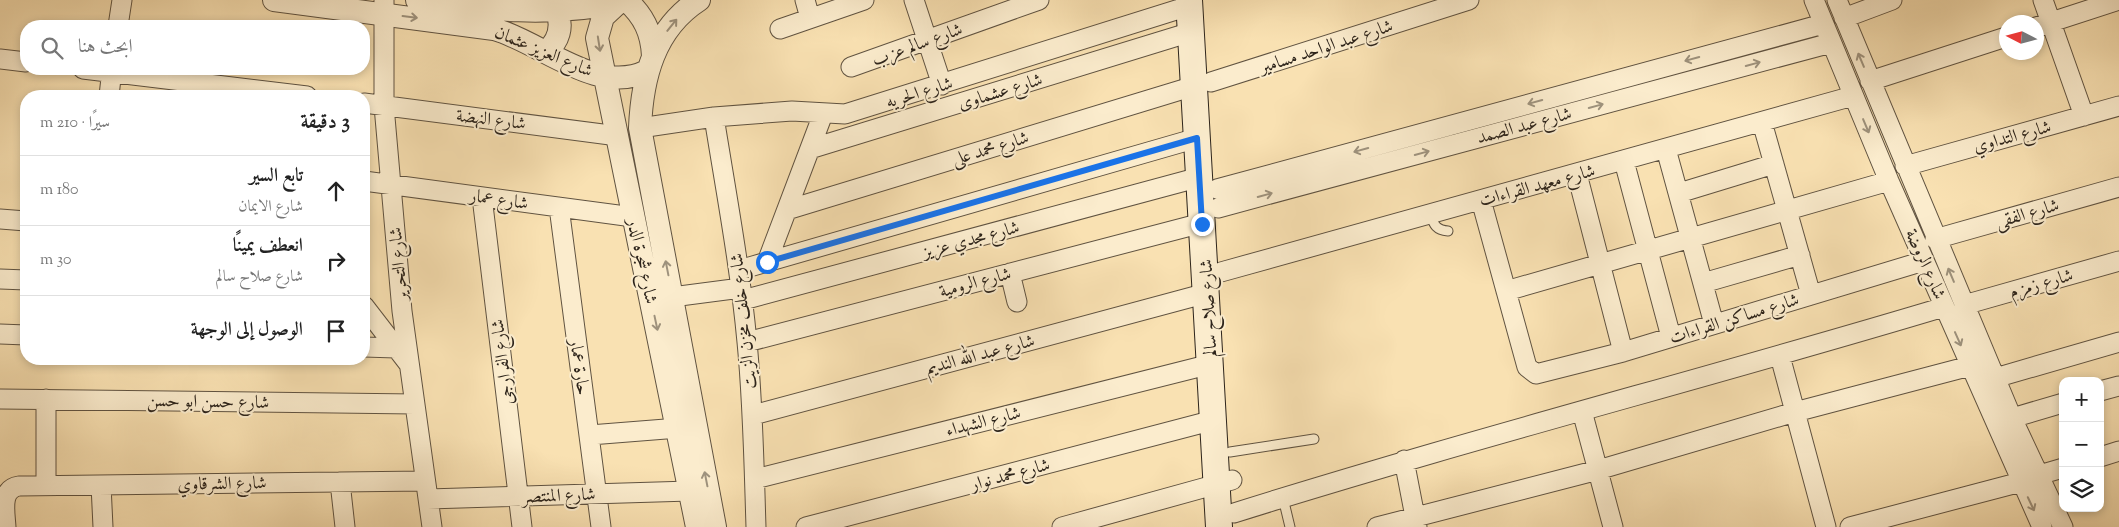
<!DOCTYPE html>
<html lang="ar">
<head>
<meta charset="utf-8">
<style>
	:root { --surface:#fff; --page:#f6f6f6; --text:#222; --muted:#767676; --line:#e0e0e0 }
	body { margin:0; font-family:"Sorts Mill Goudy",Amiri,serif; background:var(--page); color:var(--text); direction:rtl }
	.controls { position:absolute; right:15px; bottom:15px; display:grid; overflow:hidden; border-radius:10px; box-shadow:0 2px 8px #0003 }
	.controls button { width:45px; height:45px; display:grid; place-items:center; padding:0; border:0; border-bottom:1px solid var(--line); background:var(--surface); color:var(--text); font:25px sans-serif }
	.compass { position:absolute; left:1999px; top:15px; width:45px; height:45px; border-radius:50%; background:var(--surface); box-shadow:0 2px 8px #0003; rotate:276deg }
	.stop { position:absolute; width:15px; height:15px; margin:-11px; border:4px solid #1a73e8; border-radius:50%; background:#fff }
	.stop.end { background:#1a73e8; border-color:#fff; box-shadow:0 1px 5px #0008 }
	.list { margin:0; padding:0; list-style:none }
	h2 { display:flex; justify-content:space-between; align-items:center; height:65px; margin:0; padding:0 20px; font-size:21px }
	h2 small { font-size:16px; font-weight:400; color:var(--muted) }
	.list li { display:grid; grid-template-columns:32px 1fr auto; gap:15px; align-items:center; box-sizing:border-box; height:70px; padding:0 20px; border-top:1px solid var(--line) }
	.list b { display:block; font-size:19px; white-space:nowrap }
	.list p { margin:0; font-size:16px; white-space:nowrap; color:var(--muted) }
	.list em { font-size:16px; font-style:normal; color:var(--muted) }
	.icon { flex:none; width:28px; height:28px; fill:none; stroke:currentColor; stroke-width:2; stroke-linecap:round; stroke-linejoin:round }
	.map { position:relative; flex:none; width:2119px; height:527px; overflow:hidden; direction:ltr }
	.search { position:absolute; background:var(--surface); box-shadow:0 2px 8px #0003; left:20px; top:20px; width:350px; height:55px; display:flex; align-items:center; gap:12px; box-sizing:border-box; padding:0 18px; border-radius:20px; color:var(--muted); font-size:19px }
	.panel { position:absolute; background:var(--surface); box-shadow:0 2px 8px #0003; left:20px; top:90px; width:350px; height:275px; border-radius:20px; direction:rtl }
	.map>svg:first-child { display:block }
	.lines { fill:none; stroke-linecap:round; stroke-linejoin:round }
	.service-casing { stroke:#605341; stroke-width:11 }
	.minor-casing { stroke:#605341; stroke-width:21 }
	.tertiary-casing { stroke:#605341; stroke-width:24 }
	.secondary-casing { stroke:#2d241b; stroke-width:28 }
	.service { stroke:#fbeccd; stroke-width:9 }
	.minor { stroke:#fbeccd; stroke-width:19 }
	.tertiary { stroke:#fbeccd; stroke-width:22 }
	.secondary { stroke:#fbeccd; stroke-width:26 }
	.oneway { stroke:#9e927d }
	.route { stroke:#1a73e8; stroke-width:6 }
	.labels { text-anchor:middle; stroke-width:4; stroke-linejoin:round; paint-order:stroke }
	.street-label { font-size:18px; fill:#2d241b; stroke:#fbeccd }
</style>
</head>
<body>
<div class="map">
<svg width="2119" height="527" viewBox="0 0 2119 527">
	<rect width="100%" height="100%" fill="#f9e1b2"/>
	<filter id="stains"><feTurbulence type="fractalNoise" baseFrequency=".004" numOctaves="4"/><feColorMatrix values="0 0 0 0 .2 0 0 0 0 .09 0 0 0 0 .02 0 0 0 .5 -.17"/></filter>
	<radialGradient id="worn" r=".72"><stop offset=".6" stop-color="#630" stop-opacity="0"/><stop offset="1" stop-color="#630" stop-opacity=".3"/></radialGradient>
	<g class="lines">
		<defs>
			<path id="service" d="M 1430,214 C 1434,225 1436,230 1448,231
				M 1230,452 L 1314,439
				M 1283,498 L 1290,527"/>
			<path id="minor" d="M 384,0 L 384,106 L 402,311 L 432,527
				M 805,0 L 810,18
				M 914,0 L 942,85
				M 1814,0 L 1889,181 L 2042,527
				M 1837,0 L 2012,418 L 2063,527
				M 2043,0 L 2084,116
				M 1844,18 L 1892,0
				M 118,26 L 122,0
				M 2036,27 L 2119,0
				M 780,29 L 864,0
				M 0,59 L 26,62
				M 851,67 L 1039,0
				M 83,69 L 307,96
				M 1870,81 L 2006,37
				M 1211,82 L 1469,0
				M 109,96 L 112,69
				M 364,103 L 618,136
				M 714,117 C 726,192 740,266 747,342 C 753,403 754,465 756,527
				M 1762,122 L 1811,295
				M 640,128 L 714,117 L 792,111 L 845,114 L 1189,6
				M 810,149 L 1191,32
				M 1666,149 L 1714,324
				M 1624,161 L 1671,337
				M 1905,166 L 2119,106
				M 1577,174 L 1623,352
				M 364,181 L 633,217
				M 1217,189 L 1823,24
				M 1679,193 L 1774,164
				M 482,197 L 522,527
				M 1481,200 L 1527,367 L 1536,374 L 1623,352 L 1924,261
				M 559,207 L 601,527
				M 1218,208 L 1831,43
				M 787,210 L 1194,86
				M 0,219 L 26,221
				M 1935,239 L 2119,187
				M 767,262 L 823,114
				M 739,270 L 1197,138
				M 1221,272 L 1853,96
				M 1010,273 L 1017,302
				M 0,279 L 26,280
				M 1703,283 L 1800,255
				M 1506,291 L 1889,181
				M 672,297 L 741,288
				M 743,300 L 1200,177
				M 1964,305 L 2119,261
				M 364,306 L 408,363
				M 0,334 L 26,335
				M 747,342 L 1202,223
				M 364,347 L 396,348
				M 1780,356 L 1826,527
				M 1995,378 L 2119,342
				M 2100,391 L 2119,386
				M 0,399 L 415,404
				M 1582,411 L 1613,527
				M 753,415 L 1207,293
				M 2012,418 L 2063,403
				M 590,435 L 691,427
				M 2100,457 L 2119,451
				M 1404,460 L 1417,527
				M 2039,475 L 2063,468
				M 755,479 L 1211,364
				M 340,482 L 345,527
				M 46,485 L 46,399
				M 101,485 L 103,527
				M 428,499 L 690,491
				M 1234,513 C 1469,439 1708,378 1944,307
				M 6,527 C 5,511 0,489 19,486 L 425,481
				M 806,527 L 1214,420
				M 1062,527 L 1232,480
				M 1377,527 L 1598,470 L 1795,412 L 1970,366
				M 1850,527 L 2021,482"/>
			<path id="tertiary" d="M 274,0 L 494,29 C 541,42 597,96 647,71
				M 417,0 C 486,10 552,17 620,2
				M 699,0 C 654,29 642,78 640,128 L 715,527
				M 627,1 C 644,16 652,33 653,56
				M 618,3 L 603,17 L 597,38 L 697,527
				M 546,52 C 559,41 563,27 557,11"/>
			<path id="secondary" d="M 1189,0 L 1219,527"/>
		</defs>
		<use href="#service" class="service-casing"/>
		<use href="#minor" class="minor-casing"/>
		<use href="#tertiary" class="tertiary-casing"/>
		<use href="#secondary" class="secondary-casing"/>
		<use href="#service" class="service"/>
		<use href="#minor" class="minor"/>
		<use href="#tertiary" class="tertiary"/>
		<use href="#secondary" class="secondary"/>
	</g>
	<defs><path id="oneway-shaft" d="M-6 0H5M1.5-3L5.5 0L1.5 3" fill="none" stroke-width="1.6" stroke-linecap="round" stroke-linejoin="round" transform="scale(1.25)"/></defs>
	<g class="oneway">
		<use href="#oneway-shaft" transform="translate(410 17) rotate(7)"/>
		<use href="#oneway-shaft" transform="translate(672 25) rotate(-51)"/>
		<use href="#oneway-shaft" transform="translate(599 44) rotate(81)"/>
		<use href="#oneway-shaft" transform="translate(1692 59) rotate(165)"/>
		<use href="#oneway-shaft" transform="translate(1861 60) rotate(-113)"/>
		<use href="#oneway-shaft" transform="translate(1753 64) rotate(-15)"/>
		<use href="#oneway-shaft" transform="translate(1535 102) rotate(165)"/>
		<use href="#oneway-shaft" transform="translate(1596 106) rotate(-15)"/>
		<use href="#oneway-shaft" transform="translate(1866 126) rotate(67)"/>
		<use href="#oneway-shaft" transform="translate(1361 150) rotate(165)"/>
		<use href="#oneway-shaft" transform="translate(1422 153) rotate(-15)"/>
		<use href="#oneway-shaft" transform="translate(1265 195) rotate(-15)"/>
		<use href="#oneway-shaft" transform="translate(667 268) rotate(-101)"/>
		<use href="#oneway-shaft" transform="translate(1951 275) rotate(-113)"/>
		<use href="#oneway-shaft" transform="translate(656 323) rotate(78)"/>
		<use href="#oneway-shaft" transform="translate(1958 339) rotate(66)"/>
		<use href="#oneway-shaft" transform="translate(706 479) rotate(-101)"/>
		<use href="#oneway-shaft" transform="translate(2031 504) rotate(65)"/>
	</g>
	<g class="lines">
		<path class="route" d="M 767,262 L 1197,138 L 1202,224"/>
	</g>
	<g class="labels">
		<g class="street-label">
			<text transform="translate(917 44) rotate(-20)" y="6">شارع سالم عزب</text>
			<text transform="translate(1326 46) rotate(-18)" y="6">شارع عبد الواحد مسامير</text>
			<text transform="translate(544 51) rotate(23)" y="6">شارع العزيز عثمان</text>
			<text transform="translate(1000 91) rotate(-17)" y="6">شارع عشماوى</text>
			<text transform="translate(919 92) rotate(-17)" y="6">شارع الحريه</text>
			<text transform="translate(491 119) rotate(7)" y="6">شارع النهضة</text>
			<text transform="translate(1524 125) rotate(-15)" y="6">شارع عبد الصمد</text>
			<text transform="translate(2012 136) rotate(-15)" y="6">شارع التداوي</text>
			<text transform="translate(990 148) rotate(-17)" y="6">شارع محمد على</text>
			<text transform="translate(1537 185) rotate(-15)" y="6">شارع معهد القراءات</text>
			<text transform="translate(499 199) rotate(8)" y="6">شارع عمار</text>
			<text transform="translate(2027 213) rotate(-16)" y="6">شارع الفقى</text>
			<text transform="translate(971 239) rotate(-15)" y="6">شارع مجدي عزيز</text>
			<text transform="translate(643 261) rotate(78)" y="6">شارع شجرة الدر</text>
			<text transform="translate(398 264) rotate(-95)" y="6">شارع التحرير</text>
			<text transform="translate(1926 264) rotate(66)" y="6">شارع الروضة</text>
			<text transform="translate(975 282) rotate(-15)" y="6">شارع الرومية</text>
			<text transform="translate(2041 283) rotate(-16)" y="6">شارع زمزم</text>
			<text transform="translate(1208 308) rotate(-93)" y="6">شارع صلاح سالم</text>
			<text transform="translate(1734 318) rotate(-17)" y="6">شارع مساكن القراءات</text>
			<text transform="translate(743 321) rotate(-96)" y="6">شارع خلف مخزن الزيت</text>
			<text transform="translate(980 354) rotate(-15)" y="6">شارع عبد الله النديم</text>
			<text transform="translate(502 362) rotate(-97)" y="6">شارع الفرارجى</text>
			<text transform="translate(580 367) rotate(82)" y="6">حارة عمار</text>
			<text transform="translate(208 401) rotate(1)" y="6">شارع حسن ابو حسن</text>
			<text transform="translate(983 421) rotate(-14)" y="6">شارع الشهداء</text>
			<text transform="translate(1010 474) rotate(-15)" y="6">شارع محمد نوار</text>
			<text transform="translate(222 483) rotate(-1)" y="6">شارع الشرقاوي</text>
			<text transform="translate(559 495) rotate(-2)" y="6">شارع المنتصر</text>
		</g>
	</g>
	<rect width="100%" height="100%" filter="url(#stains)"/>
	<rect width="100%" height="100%" fill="url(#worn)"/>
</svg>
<div class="controls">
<button>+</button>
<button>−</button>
<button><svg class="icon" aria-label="layers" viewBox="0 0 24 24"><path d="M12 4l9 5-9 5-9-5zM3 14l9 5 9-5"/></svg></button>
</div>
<svg class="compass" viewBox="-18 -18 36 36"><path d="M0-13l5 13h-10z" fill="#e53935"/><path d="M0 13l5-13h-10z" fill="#767676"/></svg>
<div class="stop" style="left:767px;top:262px"></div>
<div class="stop end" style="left:1202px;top:224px"></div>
<div class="search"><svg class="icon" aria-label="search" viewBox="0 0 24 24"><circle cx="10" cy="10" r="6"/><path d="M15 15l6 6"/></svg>ابحث هنا</div>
<section class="panel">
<h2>3 دقيقة<small>سيرًا · 210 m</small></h2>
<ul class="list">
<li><svg class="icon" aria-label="ahead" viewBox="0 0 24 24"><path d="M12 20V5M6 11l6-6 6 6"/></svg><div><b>تابع السير</b><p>شارع الايمان</p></div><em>180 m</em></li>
<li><svg class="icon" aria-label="right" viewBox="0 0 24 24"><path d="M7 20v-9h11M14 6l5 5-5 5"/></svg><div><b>انعطف يمينًا</b><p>شارع صلاح سالم</p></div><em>30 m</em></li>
<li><svg class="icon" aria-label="arrive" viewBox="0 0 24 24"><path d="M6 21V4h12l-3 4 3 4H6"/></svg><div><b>الوصول إلى الوجهة</b></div></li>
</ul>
</section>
</div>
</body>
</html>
